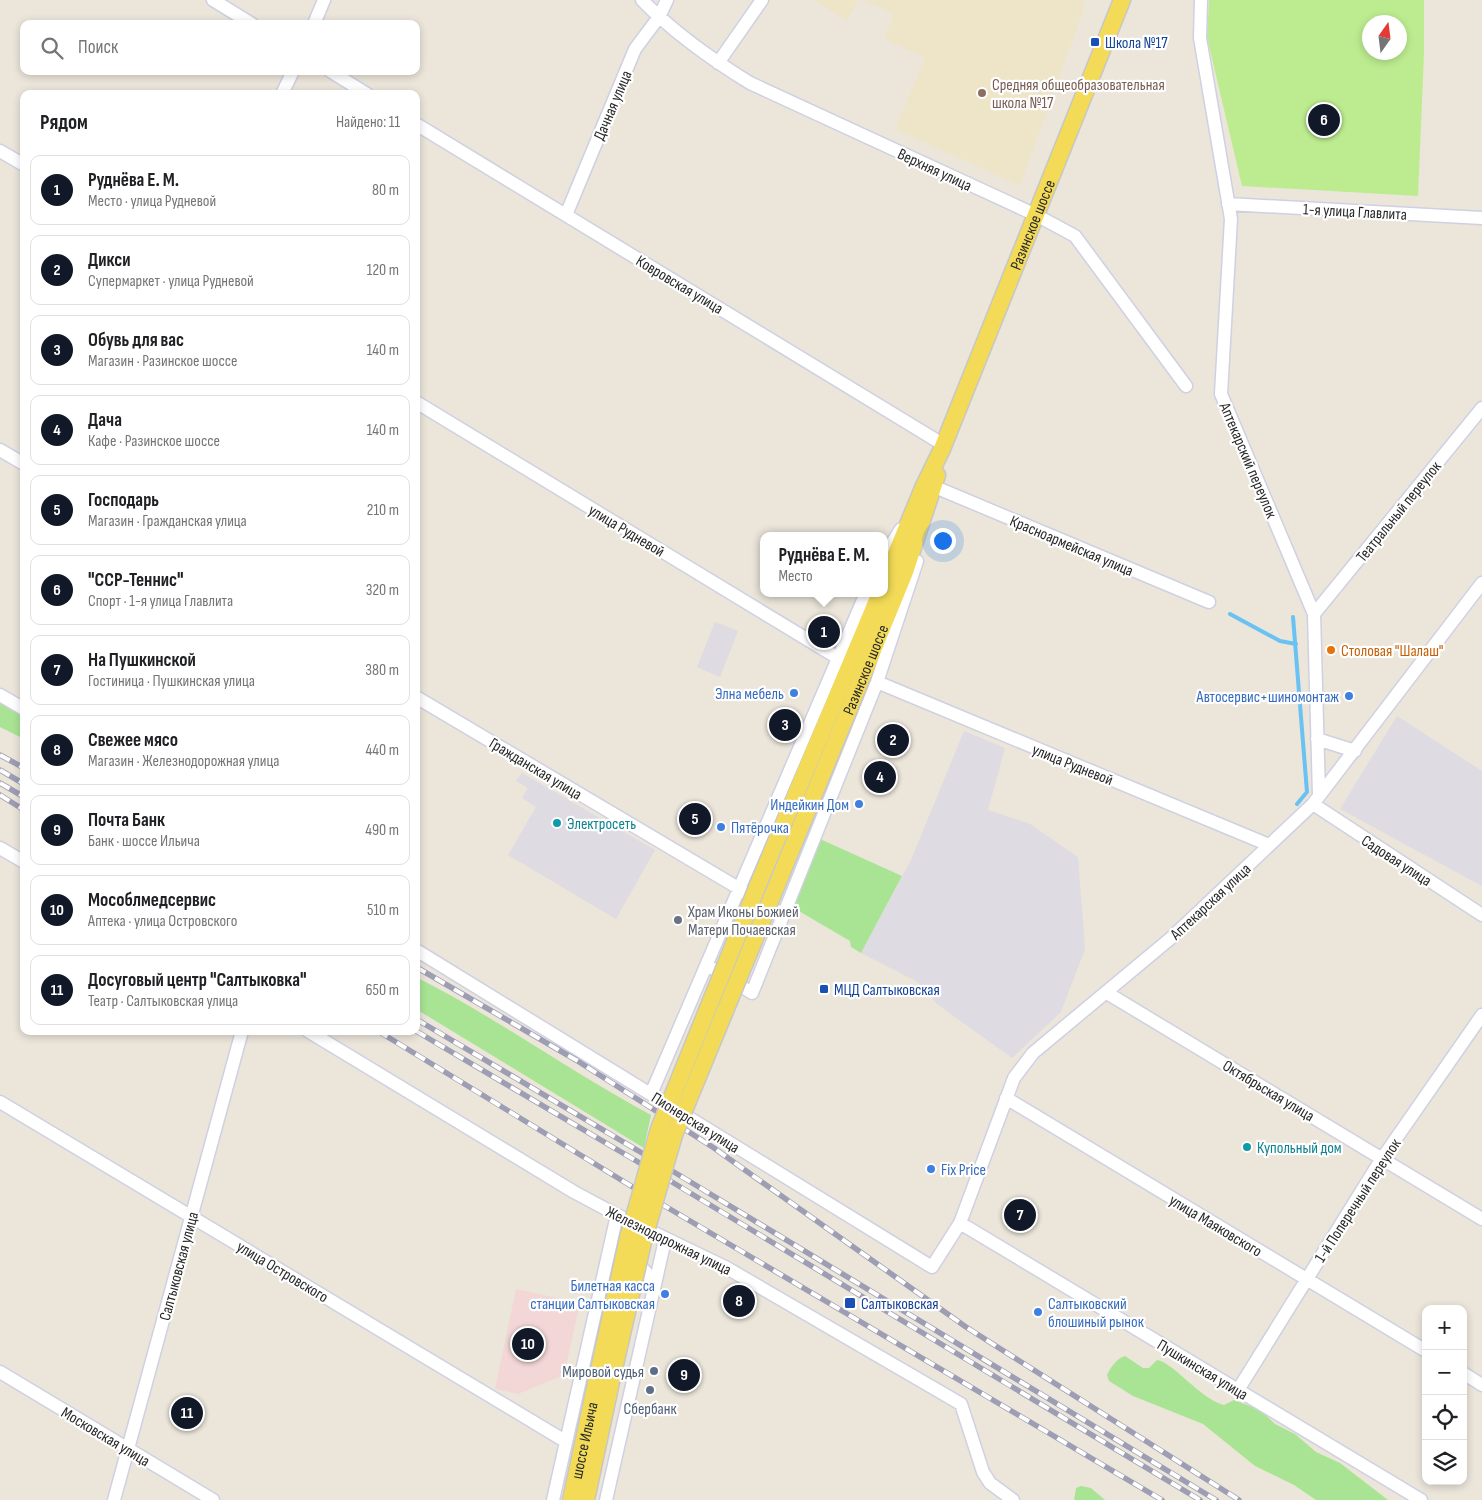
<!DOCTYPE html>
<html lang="ru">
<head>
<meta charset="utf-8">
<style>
	:root { --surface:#fff; --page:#f2f2f2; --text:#202124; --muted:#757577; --line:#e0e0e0; --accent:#111827 }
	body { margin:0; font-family:"Sofia Sans Condensed",sans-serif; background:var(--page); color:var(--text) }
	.controls { position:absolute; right:15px; bottom:15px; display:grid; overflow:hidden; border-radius:10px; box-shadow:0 2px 8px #0003 }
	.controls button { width:45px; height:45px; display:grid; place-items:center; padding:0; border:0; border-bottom:1px solid var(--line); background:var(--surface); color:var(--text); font:25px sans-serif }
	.compass { position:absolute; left:1362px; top:15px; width:45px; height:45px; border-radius:50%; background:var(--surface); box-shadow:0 2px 8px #0003; rotate:14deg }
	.you { position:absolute; left:942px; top:540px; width:18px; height:18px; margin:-12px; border:4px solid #fff; border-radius:50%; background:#1a73e8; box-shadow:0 0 0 8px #1a73e833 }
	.badge { display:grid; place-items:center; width:32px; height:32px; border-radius:50%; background:var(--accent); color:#fff; font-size:16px; font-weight:700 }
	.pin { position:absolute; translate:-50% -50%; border:2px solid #fff; box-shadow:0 1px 5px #0006 }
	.popup { position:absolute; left:760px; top:532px; width:128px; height:65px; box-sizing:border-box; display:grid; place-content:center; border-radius:10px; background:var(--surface); filter:drop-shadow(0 1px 4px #0005); font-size:16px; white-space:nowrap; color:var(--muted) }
	.popup b { font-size:19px; color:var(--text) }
	.popup::after { content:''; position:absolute; left:50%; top:100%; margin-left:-10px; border:10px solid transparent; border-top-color:var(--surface) }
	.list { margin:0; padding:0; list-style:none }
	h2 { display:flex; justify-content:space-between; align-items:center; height:65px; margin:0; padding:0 20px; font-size:21px }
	h2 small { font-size:16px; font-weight:400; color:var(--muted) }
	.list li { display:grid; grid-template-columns:32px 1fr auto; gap:15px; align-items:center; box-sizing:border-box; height:70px; margin:0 10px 10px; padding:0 10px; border:1px solid var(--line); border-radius:10px }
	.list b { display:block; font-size:19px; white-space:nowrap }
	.list p { margin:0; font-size:16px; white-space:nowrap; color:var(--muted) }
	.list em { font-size:16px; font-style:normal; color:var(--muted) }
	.icon { flex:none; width:28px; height:28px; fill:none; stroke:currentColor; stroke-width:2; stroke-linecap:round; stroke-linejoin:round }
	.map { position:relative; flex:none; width:1482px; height:1500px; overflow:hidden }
	.search { position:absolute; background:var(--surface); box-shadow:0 2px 8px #0003; left:20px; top:20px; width:400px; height:55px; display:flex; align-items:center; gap:12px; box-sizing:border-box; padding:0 18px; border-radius:10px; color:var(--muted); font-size:19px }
	.panel { position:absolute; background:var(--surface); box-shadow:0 2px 8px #0003; left:20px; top:90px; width:400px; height:945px; border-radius:10px }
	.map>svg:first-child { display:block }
	.industrial { fill:#dedbe3 }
	.education { fill:#eee5c8 }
	.medical { fill:#f3d7d6 }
	.green { fill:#a9e494 }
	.pitch { fill:#bdec90; fill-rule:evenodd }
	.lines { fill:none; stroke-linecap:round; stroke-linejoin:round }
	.stream { stroke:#69c2f1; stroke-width:4 }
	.minor-casing { stroke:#cfd1e2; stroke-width:15 }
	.major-casing { stroke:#c7c7c7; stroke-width:19 }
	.minor { stroke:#fff; stroke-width:12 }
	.major { stroke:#f3db57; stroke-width:16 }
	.rail-casing { stroke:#9d9eb4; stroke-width:5.5 }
	.rail { stroke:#fff; stroke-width:4; stroke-dasharray:11; stroke-linecap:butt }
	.major-bridge-casing { stroke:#c7c7c7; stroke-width:19; stroke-linecap:butt }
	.major-bridge { stroke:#f3db57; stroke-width:16 }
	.transit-dot { fill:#1a4fb4; stroke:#fff; stroke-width:2 }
	.education-dot { fill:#8d6e63; stroke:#fff; stroke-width:2 }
	.food-dot { fill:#e8710a; stroke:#fff; stroke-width:2 }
	.shop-dot { fill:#3f7fe0; stroke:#fff; stroke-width:2 }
	.culture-dot { fill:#0f9aa8; stroke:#fff; stroke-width:2 }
	.worship-dot { fill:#6b7280; stroke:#fff; stroke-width:2 }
	.service-dot { fill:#5c6f8a; stroke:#fff; stroke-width:2 }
	.labels { text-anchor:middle; stroke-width:4.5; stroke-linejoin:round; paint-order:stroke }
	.transit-label { font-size:16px; fill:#164399; stroke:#fff; text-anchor:start }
	.education-label { font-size:16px; fill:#785e54; stroke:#fff; text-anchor:start }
	.street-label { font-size:16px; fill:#292929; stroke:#fff }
	.food-label { font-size:16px; fill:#c56008; stroke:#fff; text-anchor:start }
	.shop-label { font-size:16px; fill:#366cbe; stroke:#fff; text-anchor:end }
	.culture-label { font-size:16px; fill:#0d838f; stroke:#fff; text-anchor:start }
	.worship-label { font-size:16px; fill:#5b616d; stroke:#fff; text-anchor:start }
	.service-label { font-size:16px; fill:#4e5e75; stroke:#fff; text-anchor:end }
</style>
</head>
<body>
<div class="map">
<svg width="1482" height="1500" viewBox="0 0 1482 1500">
	<rect width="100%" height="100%" fill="#ebe5da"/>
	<path class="industrial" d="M 715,622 L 738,631 L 720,677 L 697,667 Z
		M 1397,716 L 1482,771 L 1482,886 L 1340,809 Z
		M 964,731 L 1005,748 L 988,810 L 1030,824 L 1078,857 L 1085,949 L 1061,1012 L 1012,1058 L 937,1004 L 916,981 L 861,953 L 911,860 Z
		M 522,773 L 655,850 L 616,919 L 508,855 L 536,807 L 522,798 L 528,788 L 516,781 Z"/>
	<path class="education" d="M 814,0 L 858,0 L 847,21 Z
		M 863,0 L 1080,0 L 1086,3 L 1020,186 L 895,129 L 925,58 L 884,38 L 894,14 Z"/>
	<path class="medical" d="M 516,1289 L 580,1303 L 564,1375 L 518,1394 L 495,1389 Z"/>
	<path class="green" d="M 0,703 L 24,717 L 24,739 L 0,727 Z
		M 820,839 L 902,876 L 861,953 L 851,947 L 850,941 L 792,907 Z
		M 416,977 C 497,1018 571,1072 651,1115 L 644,1148 L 416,1009 Z
		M 1125,1356 L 1143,1368 L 1149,1368 L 1157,1360 C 1173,1362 1200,1399 1224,1405 L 1234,1400 L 1260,1410 L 1275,1424 L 1295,1434 L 1316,1452 L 1340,1463 L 1388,1500 L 1316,1500 L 1294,1485 L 1255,1466 L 1203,1424 L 1133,1396 L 1109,1381 L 1107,1375 C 1111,1367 1116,1359 1125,1356 Z
		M 1081,1486 L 1091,1488 L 1105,1500 L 1074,1500 L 1076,1488 Z"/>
	<path class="pitch" d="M 1209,0 L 1424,0 L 1424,54 L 1418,196 L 1242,186 L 1207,37 ZM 1370,22 L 1400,22 L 1400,52 L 1370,52 Z"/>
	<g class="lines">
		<path class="stream" d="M 1230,614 L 1280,641 L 1296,644
			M 1293,617 L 1307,792 L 1297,804"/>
		<defs>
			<path id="minor" d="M 213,0 L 252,24
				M 642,0 C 674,33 711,59 750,83 L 1036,215 L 1075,236 L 1186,386
				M 1201,0 L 1200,38 L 1231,219 L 1221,394 L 1314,614 L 1319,795
				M 314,24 L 324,0
				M 718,63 L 762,0
				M 330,71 L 367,94
				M 282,94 L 293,71
				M 416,124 L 944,445
				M 0,151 L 24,165
				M 1228,204 L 1482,218
				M 566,215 L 635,49 L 659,17 L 667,0
				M 416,402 L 838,658
				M 0,450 L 24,464
				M 935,487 L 1209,602
				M 884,556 L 901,529
				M 1314,614 L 1482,408
				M 877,682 L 1269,845
				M 0,695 L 24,709
				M 416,697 L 784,915
				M 1317,739 L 1355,751
				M 1313,804 L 1482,915
				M 0,848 L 24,862
				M 416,950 L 932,1267 L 960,1223 L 1014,1078 L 1033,1053 L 1171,938 L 1313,804 L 1482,583
				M 707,965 L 752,993 L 877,682 L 917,561
				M 1107,993 L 1482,1219
				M 308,1031 L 574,1192 L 617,1215 L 727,1268 L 961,1404 L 983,1472 L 990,1483 L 1013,1500
				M 651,1094 L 866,593
				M 1006,1098 L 1426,1351
				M 0,1102 L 565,1441
				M 960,1223 L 1421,1500
				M 630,1262 C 645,1267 651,1276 654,1291
				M 0,1372 L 213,1500
				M 1463,1373 L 1482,1385
				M 1238,1390 L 1379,1163 L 1482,1015
				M 114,1500 L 242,1031
				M 553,1500 L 617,1215
				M 606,1500 L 665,1240"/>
			<g id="major">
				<path id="s1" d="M 884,583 L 923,488 L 942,449 L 1122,0"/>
				<path d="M 760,880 L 880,593"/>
				<path id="s2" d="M 776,887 L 905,572 L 937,475"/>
				<path id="s3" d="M 571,1500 L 597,1379"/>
				<path d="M 586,1500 L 611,1382"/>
			</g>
		</defs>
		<use href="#minor" class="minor-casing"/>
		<use href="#major" class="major-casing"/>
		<use href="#minor" class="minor"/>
		<use href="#major" class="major"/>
		<defs>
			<path id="rail" d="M 0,755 L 24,768
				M 0,770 L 24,784
				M 0,783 L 24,797
				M 0,795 L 24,810
				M 416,967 L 576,1060 L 714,1148 L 966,1327 L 1239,1500
				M 416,1019 L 674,1172 L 1216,1500
				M 378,1031 L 631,1186 L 1162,1500
				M 416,1031 L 672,1182 L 1200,1500"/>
		</defs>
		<use href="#rail" class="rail-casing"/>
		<use href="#rail" class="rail"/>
		<defs>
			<path id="major-bridge" d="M 597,1379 L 628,1238 L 659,1129 L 760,880
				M 611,1382 L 643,1242 L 674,1135 L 776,887"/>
		</defs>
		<use href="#major-bridge" class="major-bridge-casing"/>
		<use href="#major-bridge" class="major-bridge"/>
	</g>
	<g class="transit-dot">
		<rect x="1090" y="37" width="10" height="10" rx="2.5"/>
		<rect x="819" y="984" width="10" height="10" rx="2.5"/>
		<rect x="844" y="1297" width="12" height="12" rx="2.5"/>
	</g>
	<circle class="education-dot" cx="982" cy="93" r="5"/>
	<circle class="food-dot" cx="1331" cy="650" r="5"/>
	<g class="shop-dot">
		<circle cx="794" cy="693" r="5"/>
		<circle cx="1349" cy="696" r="5"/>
		<circle cx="859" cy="804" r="5"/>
		<circle cx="721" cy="827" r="5"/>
		<circle cx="931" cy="1169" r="5"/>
		<circle cx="665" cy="1294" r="5"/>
		<circle cx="1038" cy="1312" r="5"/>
	</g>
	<g class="culture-dot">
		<circle cx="557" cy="823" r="5"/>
		<circle cx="1247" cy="1147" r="5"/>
	</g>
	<circle class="worship-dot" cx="678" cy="920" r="5"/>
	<g class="service-dot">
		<circle cx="654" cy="1371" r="5"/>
		<circle cx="650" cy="1390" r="5"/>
	</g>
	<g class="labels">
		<g class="transit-label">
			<text x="1105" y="48">Школа №17</text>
			<text x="834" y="995">МЦД Салтыковская</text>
			<text x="861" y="1309">Салтыковская</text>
		</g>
		<g class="education-label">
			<text x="992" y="90">Средняя общеобразовательная<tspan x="992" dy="18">школа №17</tspan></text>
		</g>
		<g class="street-label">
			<text transform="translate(612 105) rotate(-67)" y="6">Дачная улица</text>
			<text transform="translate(935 169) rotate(25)" y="6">Верхняя улица</text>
			<text transform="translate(1355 211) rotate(3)" y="6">1-я улица Главлита</text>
			<text dy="6" stroke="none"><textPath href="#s1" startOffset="388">Разинское шоссе</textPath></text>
			<text transform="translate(680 284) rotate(31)" y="6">Ковровская улица</text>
			<text transform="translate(1249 460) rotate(67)" y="6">Аптекарский переулок</text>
			<text transform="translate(1398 511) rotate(-51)" y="6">Театральный переулок</text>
			<text transform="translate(627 530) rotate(31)" y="6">улица Рудневой</text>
			<text transform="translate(1072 545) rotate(23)" y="6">Красноармейская улица</text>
			<text dy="6" stroke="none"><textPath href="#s2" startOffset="235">Разинское шоссе</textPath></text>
			<text transform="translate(1073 764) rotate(22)" y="6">улица Рудневой</text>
			<text transform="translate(536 768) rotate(31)" y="6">Гражданская улица</text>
			<text transform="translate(1397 860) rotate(33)" y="6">Садовая улица</text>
			<text transform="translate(1210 901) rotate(-43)" y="6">Аптекарская улица</text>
			<text transform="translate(1269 1090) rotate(31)" y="6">Октябрьская улица</text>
			<text transform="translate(696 1122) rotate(32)" y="6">Пионерская улица</text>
			<text transform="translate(1357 1200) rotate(-57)" y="6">1-й Поперечный переулок</text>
			<text transform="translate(1216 1225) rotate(31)" y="6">улица Маяковского</text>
			<text transform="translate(669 1240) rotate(26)" y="6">Железнодорожная улица</text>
			<text transform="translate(178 1266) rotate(-75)" y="6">Салтыковская улица</text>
			<text transform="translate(283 1271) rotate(31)" y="6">улица Островского</text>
			<text transform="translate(1203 1369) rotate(31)" y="6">Пушкинская улица</text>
			<text transform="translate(106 1436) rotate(31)" y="6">Московская улица</text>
			<text dy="6" stroke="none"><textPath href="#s3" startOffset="61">шоссе Ильича</textPath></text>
		</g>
		<g class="food-label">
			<text x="1341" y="656">Столовая "Шалаш"</text>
		</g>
		<g class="shop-label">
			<text x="784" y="699">Элна мебель</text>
			<text x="1339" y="702">Автосервис+шиномонтаж</text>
			<text x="849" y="810">Индейкин Дом</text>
			<text x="731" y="833" text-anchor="start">Пятёрочка</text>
			<text x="941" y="1175" text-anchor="start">Fix Price</text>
			<text x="655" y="1291">Билетная касса<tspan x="655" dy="18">станции Салтыковская</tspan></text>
			<text x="1048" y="1309" text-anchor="start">Салтыковский<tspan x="1048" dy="18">блошиный рынок</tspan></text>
		</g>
		<g class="culture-label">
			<text x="567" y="829">Электросеть</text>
			<text x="1257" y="1153">Купольный дом</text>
		</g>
		<g class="worship-label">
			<text x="688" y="917">Храм Иконы Божией<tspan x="688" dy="18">Матери Почаевская</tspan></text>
		</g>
		<g class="service-label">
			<text x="644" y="1377">Мировой судья</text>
			<text x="650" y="1414" text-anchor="middle">Сбербанк</text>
		</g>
	</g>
</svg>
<div class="controls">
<button>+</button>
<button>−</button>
<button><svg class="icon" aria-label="locate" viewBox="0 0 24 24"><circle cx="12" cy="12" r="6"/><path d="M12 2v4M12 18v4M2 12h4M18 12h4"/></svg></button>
<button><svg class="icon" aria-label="layers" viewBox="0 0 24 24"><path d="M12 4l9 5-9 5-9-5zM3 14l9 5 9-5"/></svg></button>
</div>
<svg class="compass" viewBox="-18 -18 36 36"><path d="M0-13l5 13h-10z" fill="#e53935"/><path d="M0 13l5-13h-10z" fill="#757577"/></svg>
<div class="you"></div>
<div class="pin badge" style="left:824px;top:632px">1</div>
<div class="popup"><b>Руднёва Е. М.</b>Место</div>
<div class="pin badge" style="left:893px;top:740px">2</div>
<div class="pin badge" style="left:785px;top:725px">3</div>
<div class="pin badge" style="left:880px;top:777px">4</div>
<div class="pin badge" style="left:695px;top:819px">5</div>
<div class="pin badge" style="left:1324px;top:120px">6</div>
<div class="pin badge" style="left:1020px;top:1215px">7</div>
<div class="pin badge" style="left:739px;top:1301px">8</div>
<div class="pin badge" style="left:684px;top:1375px">9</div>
<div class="pin badge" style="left:528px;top:1344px">10</div>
<div class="pin badge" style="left:187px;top:1413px">11</div>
<div class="search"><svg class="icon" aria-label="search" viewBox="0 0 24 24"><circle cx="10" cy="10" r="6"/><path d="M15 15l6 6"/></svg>Поиск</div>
<section class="panel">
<h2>Рядом<small>Найдено: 11</small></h2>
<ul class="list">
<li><span class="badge">1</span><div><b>Руднёва Е. М.</b><p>Место · улица Рудневой</p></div><em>80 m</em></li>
<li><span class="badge">2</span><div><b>Дикси</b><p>Супермаркет · улица Рудневой</p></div><em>120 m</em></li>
<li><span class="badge">3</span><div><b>Обувь для вас</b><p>Магазин · Разинское шоссе</p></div><em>140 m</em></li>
<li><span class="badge">4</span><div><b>Дача</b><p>Кафе · Разинское шоссе</p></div><em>140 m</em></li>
<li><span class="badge">5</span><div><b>Господарь</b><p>Магазин · Гражданская улица</p></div><em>210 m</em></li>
<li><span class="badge">6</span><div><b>&quot;ССР-Теннис&quot;</b><p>Спорт · 1-я улица Главлита</p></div><em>320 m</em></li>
<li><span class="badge">7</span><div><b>На Пушкинской</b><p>Гостиница · Пушкинская улица</p></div><em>380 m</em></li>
<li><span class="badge">8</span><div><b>Свежее мясо</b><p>Магазин · Железнодорожная улица</p></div><em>440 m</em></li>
<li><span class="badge">9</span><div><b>Почта Банк</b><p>Банк · шоссе Ильича</p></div><em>490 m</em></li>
<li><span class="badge">10</span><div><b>Мособлмедсервис</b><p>Аптека · улица Островского</p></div><em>510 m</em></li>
<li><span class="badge">11</span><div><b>Досуговый центр &quot;Салтыковка&quot;</b><p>Театр · Салтыковская улица</p></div><em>650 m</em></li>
</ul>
</section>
</div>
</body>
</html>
